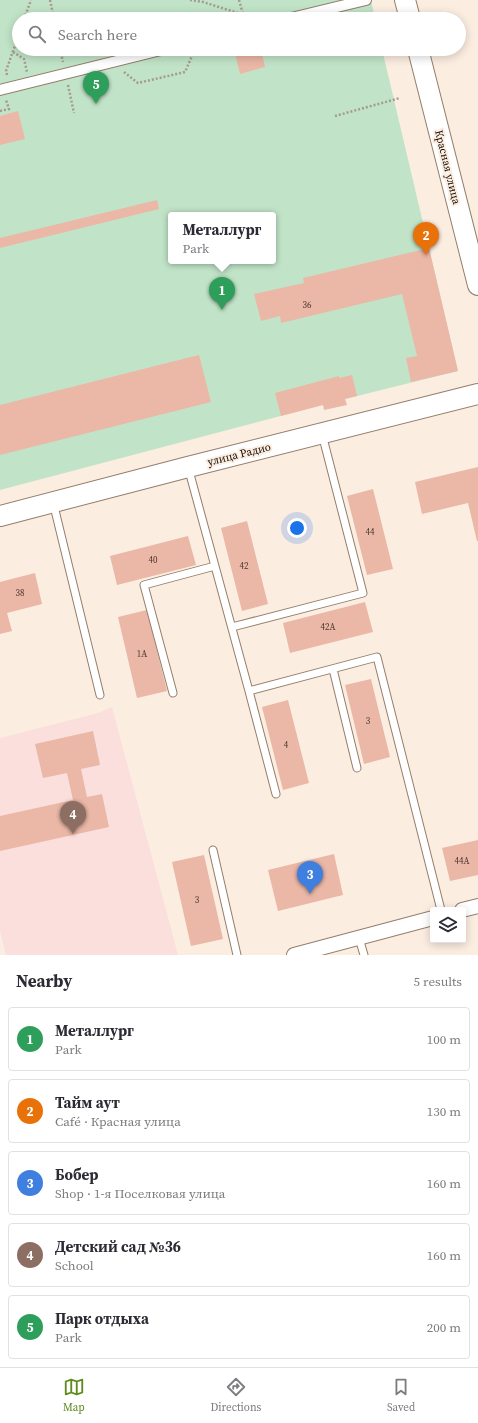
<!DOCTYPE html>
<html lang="en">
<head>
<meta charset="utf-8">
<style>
	:root { --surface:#fff; --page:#f2f2f3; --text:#2b2b33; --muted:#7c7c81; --line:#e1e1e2; --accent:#5d8a1b }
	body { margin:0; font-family:"Source Serif 4",serif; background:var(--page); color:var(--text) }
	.controls { position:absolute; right:12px; bottom:12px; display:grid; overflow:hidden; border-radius:4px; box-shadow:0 2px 10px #0003 }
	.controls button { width:36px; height:36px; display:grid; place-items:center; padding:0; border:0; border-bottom:1px solid var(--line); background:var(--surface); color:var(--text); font:20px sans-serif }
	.you { position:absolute; left:297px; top:528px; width:14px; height:14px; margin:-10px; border:3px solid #fff; border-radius:50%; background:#1a73e8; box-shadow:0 0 0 6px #1a73e833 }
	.badge { display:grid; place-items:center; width:26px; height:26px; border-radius:50%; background:var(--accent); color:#fff; font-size:13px; font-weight:700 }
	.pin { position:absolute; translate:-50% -33px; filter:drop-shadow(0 1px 2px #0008) }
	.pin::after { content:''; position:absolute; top:21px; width:14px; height:12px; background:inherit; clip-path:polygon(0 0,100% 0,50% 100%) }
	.popup { position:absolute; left:168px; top:212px; width:108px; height:52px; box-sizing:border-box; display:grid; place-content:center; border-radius:4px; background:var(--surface); filter:drop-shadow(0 1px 3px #0005); font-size:13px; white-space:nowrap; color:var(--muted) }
	.popup b { font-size:15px; color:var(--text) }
	.popup::after { content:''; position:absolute; left:50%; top:100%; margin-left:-8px; border:8px solid transparent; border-top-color:var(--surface) }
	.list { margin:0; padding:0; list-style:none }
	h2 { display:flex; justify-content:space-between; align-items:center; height:52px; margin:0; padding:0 16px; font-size:17px }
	h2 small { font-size:13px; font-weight:400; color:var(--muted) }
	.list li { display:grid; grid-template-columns:26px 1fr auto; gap:12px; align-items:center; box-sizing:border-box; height:64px; margin:0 8px 8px; padding:0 8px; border:1px solid var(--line); border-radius:4px }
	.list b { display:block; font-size:15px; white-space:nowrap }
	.list p { margin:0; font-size:13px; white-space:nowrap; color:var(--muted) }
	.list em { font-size:13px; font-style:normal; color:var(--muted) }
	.icon { flex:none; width:22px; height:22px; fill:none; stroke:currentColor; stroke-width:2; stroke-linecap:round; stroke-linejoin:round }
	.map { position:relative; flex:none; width:478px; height:955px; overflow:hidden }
	.search { position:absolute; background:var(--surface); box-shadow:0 2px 10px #0003; left:12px; right:12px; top:12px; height:44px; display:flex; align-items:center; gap:10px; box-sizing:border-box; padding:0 14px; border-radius:22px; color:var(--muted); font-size:15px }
	.sheet { height:412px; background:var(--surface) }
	nav { display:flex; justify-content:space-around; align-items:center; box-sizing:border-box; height:56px; border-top:1px solid var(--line); background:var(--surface); font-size:11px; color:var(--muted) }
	nav a { display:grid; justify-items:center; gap:2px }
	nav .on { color:var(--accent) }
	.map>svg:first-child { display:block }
	.education { fill:#fadfdd }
	.green { fill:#c1e4c8; fill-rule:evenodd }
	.building { fill:#ebb7a6 }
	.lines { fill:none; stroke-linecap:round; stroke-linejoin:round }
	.service-casing { stroke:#947e6c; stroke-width:9 }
	.pedestrian-casing { stroke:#947e6c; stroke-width:12 }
	.minor-casing { stroke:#947e6c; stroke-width:16 }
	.secondary-casing { stroke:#947e6c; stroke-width:22 }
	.path { stroke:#a69a90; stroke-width:2.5; stroke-dasharray:2 2; stroke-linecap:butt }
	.service { stroke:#fff; stroke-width:7 }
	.pedestrian { stroke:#fff; stroke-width:10 }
	.minor { stroke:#fff; stroke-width:14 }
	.secondary { stroke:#fff; stroke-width:20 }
	.labels { text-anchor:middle; stroke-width:4; stroke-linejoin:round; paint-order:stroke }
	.number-label { font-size:9px; fill:#4a372e }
	.street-label { font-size:11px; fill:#140c06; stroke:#fcede1 }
</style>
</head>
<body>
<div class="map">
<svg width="478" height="955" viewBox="0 0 478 955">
	<rect width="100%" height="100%" fill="#fcede1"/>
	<path class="education" d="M 112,707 L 178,955 L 6,955 L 0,931 L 0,738 L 98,713 Z"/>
	<path class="green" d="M 0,0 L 371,0 L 375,19 L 19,19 L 19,49 L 382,49 L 458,371 L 345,399 L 0,490 ZM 171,215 L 273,215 L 273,261 L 171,261 Z"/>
	<path class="building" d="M 234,49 L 261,49 L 265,67 L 240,74 Z
		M 18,111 L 25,139 L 0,145 L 0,116 Z
		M 157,200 L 159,209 L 0,248 L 0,238 Z
		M 429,248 L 458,371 L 411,382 L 406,358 L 417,356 L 402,294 L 281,323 L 280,316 L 261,321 L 254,294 L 304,283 L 303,278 Z
		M 199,355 L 211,402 L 0,455 L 0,405 Z
		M 352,375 L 357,396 L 345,399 L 347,405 L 324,410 L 323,405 L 281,416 L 275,393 L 339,376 L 339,378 Z
		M 478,467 L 478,541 L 477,541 L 468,503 L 422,514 L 415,482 Z
		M 373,489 L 393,569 L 367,575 L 347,496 Z
		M 247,521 L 268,604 L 242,611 L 221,528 Z
		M 188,536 L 196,565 L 117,585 L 110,556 Z
		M 35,573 L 42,604 L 7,613 L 12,631 L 0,634 L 0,582 Z
		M 365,602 L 373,632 L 290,653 L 283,623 Z
		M 147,610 L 167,691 L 137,698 L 118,617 Z
		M 371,679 L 390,757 L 364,764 L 345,685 Z
		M 288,700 L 309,783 L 283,790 L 262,707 Z
		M 93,731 L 100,765 L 81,769 L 87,797 L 102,794 L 109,827 L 0,851 L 0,816 L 73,800 L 67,773 L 43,778 L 35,744 Z
		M 478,840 L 478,875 L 450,881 L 442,848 Z
		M 334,854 L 343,895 L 278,911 L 268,870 Z
		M 204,855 L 223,939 L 191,946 L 172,862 Z"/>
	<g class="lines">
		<defs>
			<path id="service" d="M 188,467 L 249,691
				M 53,502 L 100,695
				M 232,627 L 363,593 L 322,434
				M 333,669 L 357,768
				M 173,693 L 144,585 L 215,566
				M 276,794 L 249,691 L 377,657 L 441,910
				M 213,850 L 237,955
				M 359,938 L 364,955"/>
			<path id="pedestrian" d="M 287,19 L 366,0
				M 0,90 L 165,49"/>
			<path id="minor" d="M 462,910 L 478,906
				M 294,955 L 433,918"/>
			<path id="secondary" d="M 405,0 L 410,19
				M 418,49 L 478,285
				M 0,516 L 188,467 L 478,394"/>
		</defs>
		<use href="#service" class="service-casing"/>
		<use href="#pedestrian" class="pedestrian-casing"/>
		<use href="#minor" class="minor-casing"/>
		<use href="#secondary" class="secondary-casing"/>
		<path class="path" d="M 50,0 L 54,19
			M 190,0 L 203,2 L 257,19
			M 239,0 L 243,14
			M 24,19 L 31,0
			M 60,49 L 63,62
			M 13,52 L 24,59 L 27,72
			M 124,72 L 138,83 L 185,72 L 195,49
			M 7,75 L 6,71 L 19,34
			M 68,85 L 74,113
			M 0,111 L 9,109 L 6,100
			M 335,116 L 400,98"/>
		<use href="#service" class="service"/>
		<use href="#pedestrian" class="pedestrian"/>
		<use href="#minor" class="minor"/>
		<use href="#secondary" class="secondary"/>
	</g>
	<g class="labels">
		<g class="number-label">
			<text x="307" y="308">36</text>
			<text x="370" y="535">44</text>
			<text x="153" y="563">40</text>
			<text x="244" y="569">42</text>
			<text x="20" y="596">38</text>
			<text x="328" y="630">42А</text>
			<text x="142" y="657">1А</text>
			<text x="368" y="724">3</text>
			<text x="286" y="748">4</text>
			<text x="462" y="864">44А</text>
			<text x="197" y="903">3</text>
		</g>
		<g class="street-label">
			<text transform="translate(448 167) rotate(76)" y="4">Красная улица</text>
			<text transform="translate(239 454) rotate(-14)" y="4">улица Радио</text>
		</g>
	</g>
</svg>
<div class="controls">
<button><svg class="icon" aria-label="layers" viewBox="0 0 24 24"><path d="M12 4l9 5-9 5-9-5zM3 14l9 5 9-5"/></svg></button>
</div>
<div class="you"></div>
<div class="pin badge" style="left:222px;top:310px;background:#2e9e5b">1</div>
<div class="popup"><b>Металлург</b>Park</div>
<div class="pin badge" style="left:426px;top:255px;background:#e8710a">2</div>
<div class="pin badge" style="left:310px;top:894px;background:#3f7fe0">3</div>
<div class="pin badge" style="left:73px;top:834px;background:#8d6e63">4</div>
<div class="pin badge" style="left:96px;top:104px;background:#2e9e5b">5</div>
<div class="search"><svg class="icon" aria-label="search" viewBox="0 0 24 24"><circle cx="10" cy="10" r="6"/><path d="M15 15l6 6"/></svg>Search here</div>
</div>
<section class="sheet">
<h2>Nearby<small>5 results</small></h2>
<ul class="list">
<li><span class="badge" style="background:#2e9e5b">1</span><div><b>Металлург</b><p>Park</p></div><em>100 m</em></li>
<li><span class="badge" style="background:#e8710a">2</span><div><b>Тайм аут</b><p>Café · Красная улица</p></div><em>130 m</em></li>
<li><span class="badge" style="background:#3f7fe0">3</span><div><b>Бобер</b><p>Shop · 1-я Поселковая улица</p></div><em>160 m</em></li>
<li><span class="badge" style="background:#8d6e63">4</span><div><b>Детский сад №36</b><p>School</p></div><em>160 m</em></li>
<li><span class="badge" style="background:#2e9e5b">5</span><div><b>Парк отдыха</b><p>Park</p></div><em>200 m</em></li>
</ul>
</section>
<nav>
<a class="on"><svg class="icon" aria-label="map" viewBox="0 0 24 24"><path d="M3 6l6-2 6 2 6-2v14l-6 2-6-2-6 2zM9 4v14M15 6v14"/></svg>Map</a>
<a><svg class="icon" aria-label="directions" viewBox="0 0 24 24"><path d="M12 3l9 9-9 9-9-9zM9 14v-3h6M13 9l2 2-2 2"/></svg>Directions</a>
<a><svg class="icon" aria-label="saved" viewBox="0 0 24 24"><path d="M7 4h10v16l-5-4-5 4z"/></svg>Saved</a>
</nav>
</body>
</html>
